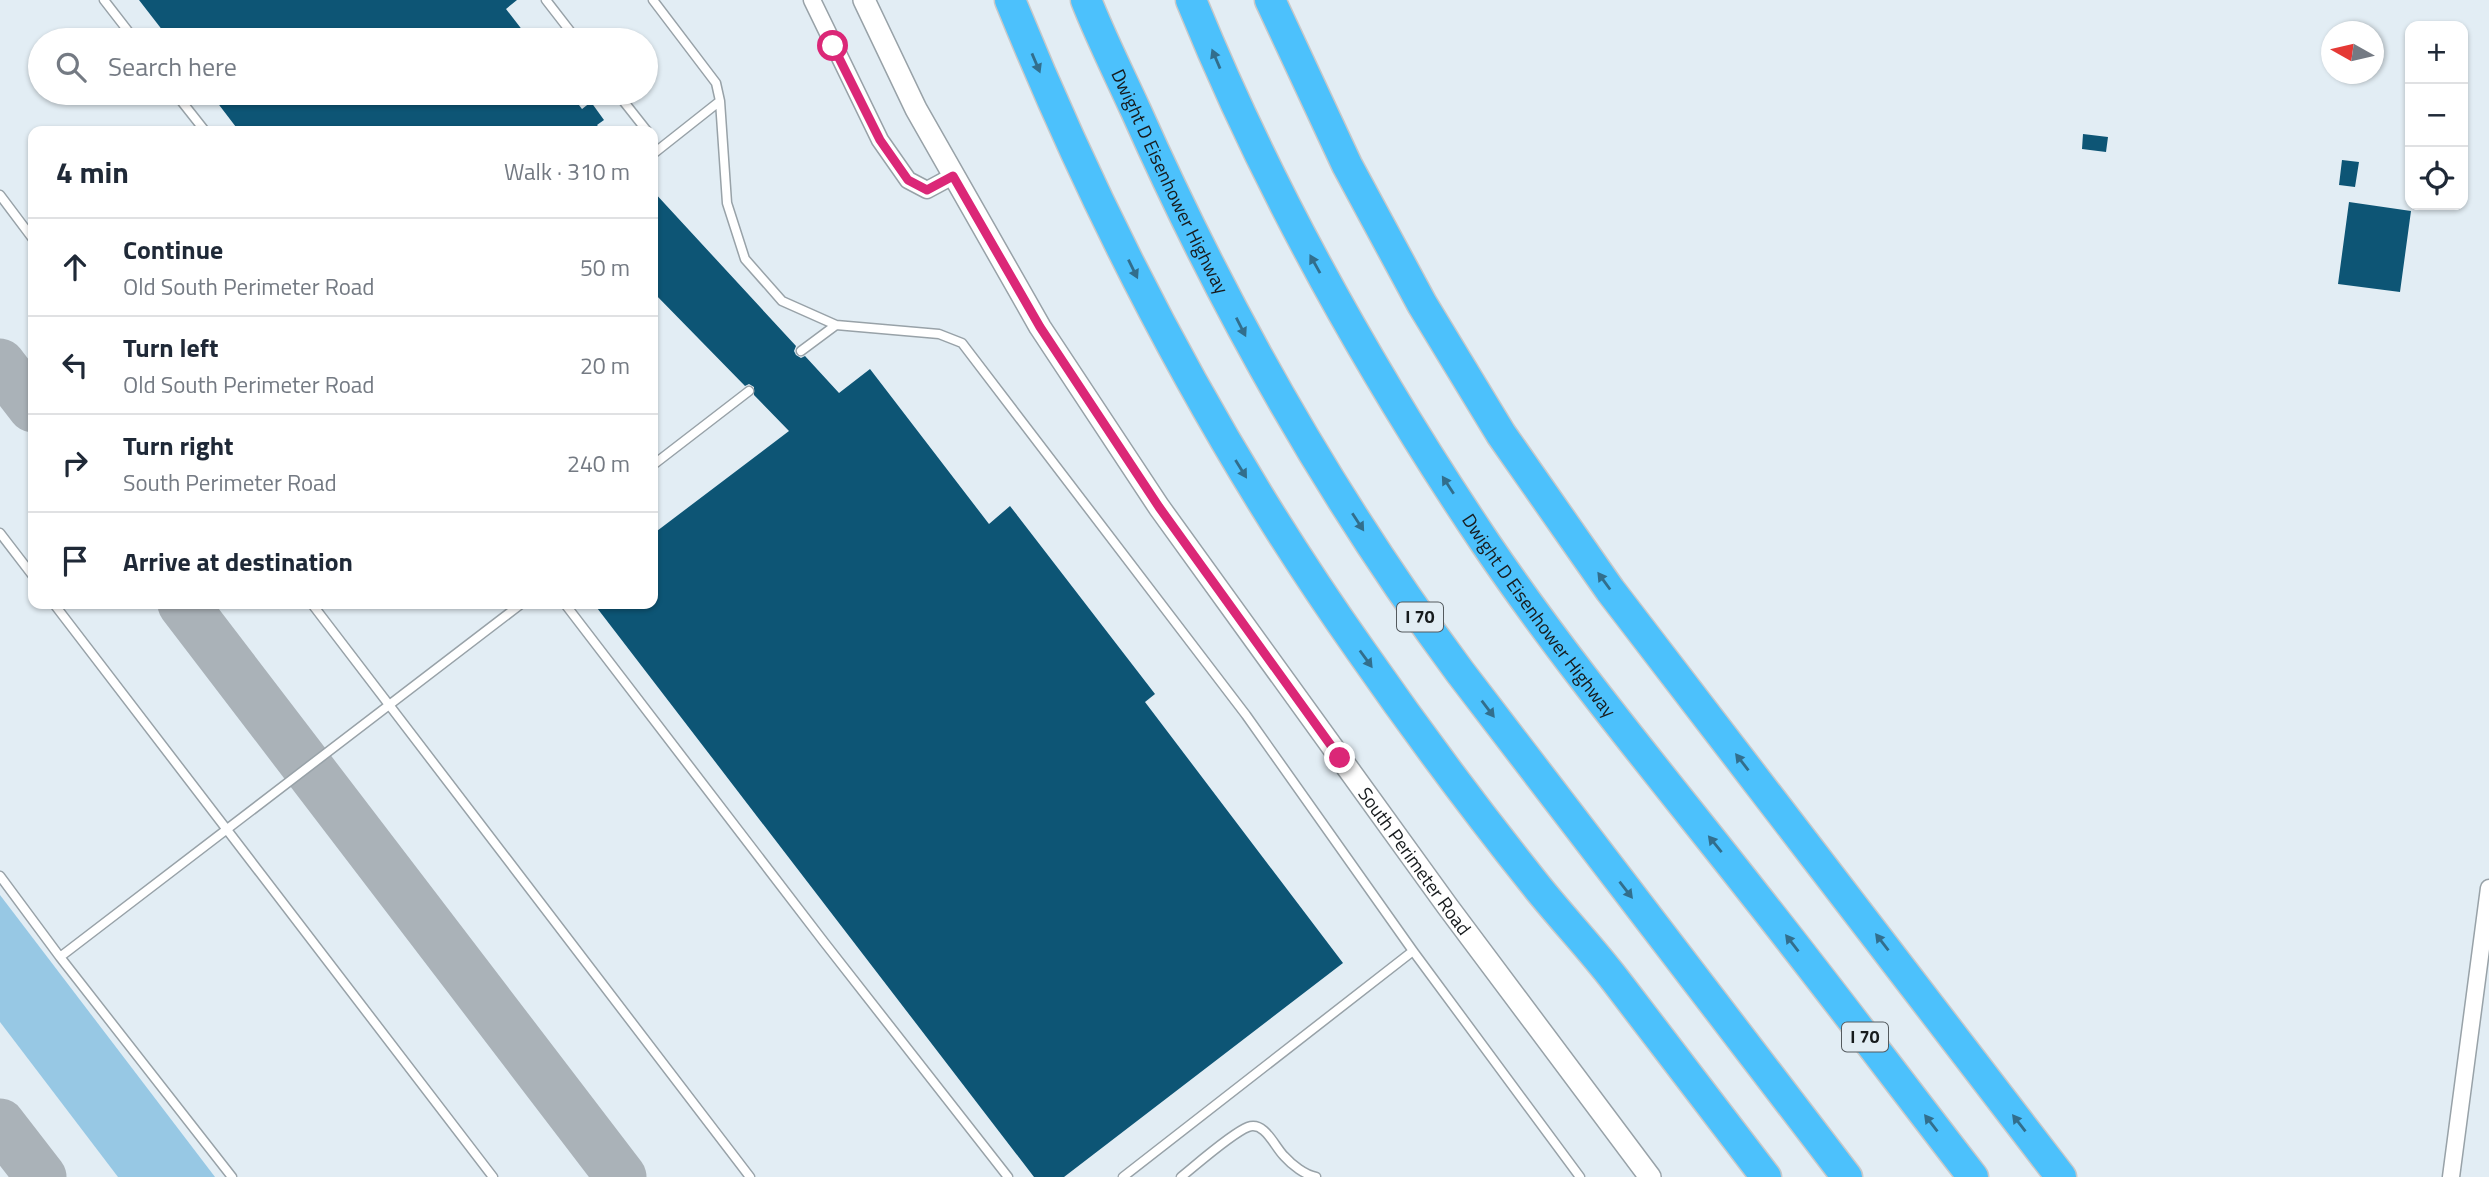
<!DOCTYPE html>
<html lang="en">
<head>
<meta charset="utf-8">
<style>
	:root { --surface:#fff; --page:#f6f6f7; --text:#1f2937; --muted:#747a83; --line:#e0e1e3 }
	body { margin:0; font-family:"Titillium Web",sans-serif; background:var(--page); color:var(--text) }
	.controls { position:absolute; right:21px; top:21px; display:grid; overflow:hidden; border-radius:14px; box-shadow:0 2px 5px #0004 }
	.controls button { width:63px; height:63px; display:grid; place-items:center; padding:0; border:0; border-bottom:2px solid var(--line); background:var(--surface); color:var(--text); font:35px sans-serif }
	.compass { position:absolute; left:2321px; top:21px; width:63px; height:63px; border-radius:50%; background:var(--surface); box-shadow:0 2px 5px #0004; rotate:278deg }
	.stop { position:absolute; width:21px; height:21px; margin:-16px; border:5px solid #db2777; border-radius:50%; background:#fff }
	.stop.end { background:#db2777; border-color:#fff; box-shadow:0 2px 7px #0008 }
	.list { margin:0; padding:0; list-style:none }
	h2 { display:flex; justify-content:space-between; align-items:center; height:91px; margin:0; padding:0 28px; font-size:30px }
	h2 small { font-size:23px; font-weight:400; color:var(--muted) }
	.list li { display:grid; grid-template-columns:46px 1fr auto; gap:21px; align-items:center; box-sizing:border-box; height:98px; padding:0 28px; border-top:2px solid var(--line) }
	.list b { display:block; font-size:26px; white-space:nowrap }
	.list p { margin:0; font-size:23px; white-space:nowrap; color:var(--muted) }
	.list em { font-size:23px; font-style:normal; color:var(--muted) }
	.icon { flex:none; width:38px; height:38px; fill:none; stroke:currentColor; stroke-width:2; stroke-linecap:round; stroke-linejoin:round }
	.map { position:relative; flex:none; width:2489px; height:1177px; overflow:hidden }
	.search { position:absolute; background:var(--surface); box-shadow:0 2px 5px #0004; left:28px; top:28px; width:630px; height:77px; display:flex; align-items:center; gap:18px; box-sizing:border-box; padding:0 24px; border-radius:38px; color:var(--muted); font-size:26px }
	.panel { position:absolute; background:var(--surface); box-shadow:0 2px 5px #0004; left:28px; top:126px; width:630px; height:483px; border-radius:14px }
	.map>svg:first-child { display:block }
	.green { fill:#97c8e4 }
	.lines { fill:none; stroke-linecap:round; stroke-linejoin:round }
	.taxiway { stroke:#aab2b8; stroke-width:51 }
	.building { fill:#0d5575 }
	.service-casing { stroke:#98a2a8; stroke-width:11 }
	.minor-casing { stroke:#98a2a8; stroke-width:19 }
	.tertiary-casing { stroke:#98a2a8; stroke-width:24 }
	.motorway-casing { stroke:#c7c8c9; stroke-width:33 }
	.service { stroke:#fff; stroke-width:8 }
	.minor { stroke:#fff; stroke-width:16 }
	.tertiary { stroke:#fff; stroke-width:21 }
	.motorway { stroke:#4cc1fc; stroke-width:30 }
	.oneway { fill:#326e8c }
	.route { stroke:#db2777; stroke-width:9 }
	.labels { text-anchor:middle; stroke-width:7; stroke-linejoin:round; paint-order:stroke }
	.shield { fill:#e2edf4; stroke:#545a5e; stroke-width:2 }
	.shield-label { font-size:18px; font-weight:bold; fill:#171b1d }
	.street-label { font-size:19px; fill:#171b1d; stroke:#e2edf4 }
</style>
</head>
<body>
<div class="map">
<svg width="2489" height="1177" viewBox="0 0 2489 1177">
	<rect width="100%" height="100%" fill="#e2edf4"/>
	<path class="green" d="M 0,895 L 215,1177 L 118,1177 L 0,1022 Z"/>
	<g class="lines">
		<path class="taxiway" d="M 0,364 L 33,407
			M 183,604 L 621,1177
			M 0,1124 L 41,1177"/>
	</g>
	<path class="building" d="M 139,0 L 517,0 L 506,9 L 530,40 L 170,40 Z
		M 210,93 L 570,93 L 582,109 L 591,102 L 604,120 L 597,125 L 602,131 L 239,131 Z
		M 2083,134 L 2108,137 L 2106,152 L 2082,149 Z
		M 2342,160 L 2359,162 L 2355,187 L 2339,185 Z
		M 653,191 L 796,346 L 794,351 L 796,355 L 801,358 L 805,356 L 839,393 L 870,369 L 989,524 L 1010,506 L 1155,694 L 1145,702 L 1343,963 L 1064,1177 L 1034,1177 L 594,604 L 653,604 L 653,534 L 789,431 L 754,395 L 754,387 L 749,384 L 745,386 L 653,292 Z
		M 2349,202 L 2411,211 L 2400,292 L 2338,284 Z"/>
	<g class="lines">
		<defs>
			<path id="service" d="M 104,0 L 135,40
				M 546,0 L 577,40
				M 175,93 L 205,131
				M 617,93 L 647,131
				M 720,101 L 727,203 L 745,259 L 782,301 L 836,325 L 939,334 L 962,343 L 1246,715 L 1413,951 L 1580,1177
				M 653,154 L 720,101 L 716,83 L 653,0
				M 0,195 L 33,239
				M 801,351 L 836,325
				M 653,465 L 749,391
				M 0,533 L 33,576
				M 54,604 L 493,1177
				M 312,604 L 750,1177
				M 565,604 L 824,942 L 1008,1177
				M 0,876 L 60,957 L 232,1177
				M 60,957 L 521,604
				M 1123,1177 L 1413,951
				M 1181,1177 C 1196,1165 1232,1133 1248,1127 C 1265,1121 1274,1146 1284,1156 C 1292,1165 1305,1175 1316,1177"/>
			<path id="minor" d="M 812,0 L 880,140 L 908,180 L 927,190 L 953,176
				M 2451,1177 L 2489,888"/>
			<g id="tertiary">
				<path id="s1" d="M 864,0 L 916,109 L 1040,327 L 1159,507 L 1448,907 L 1650,1177"/>
			</g>
			<g id="motorway">
				<path d="M 1010,0 C 1103,229 1218,449 1361,651 C 1416,730 1474,808 1534,883 C 1560,916 1590,947 1616,981 C 1666,1046 1716,1112 1766,1177"/>
				<path id="s2" d="M 1086,0 C 1101,38 1119,74 1136,111 C 1224,309 1331,498 1460,672 L 1847,1177"/>
				<path id="s3" d="M 1191,0 C 1269,192 1371,373 1486,544 C 1569,666 1664,779 1755,895 C 1829,988 1900,1083 1973,1177"/>
				<path d="M 1270,0 L 1347,165 L 1422,304 L 1501,434 L 1610,590 L 2061,1177"/>
			</g>
		</defs>
		<use href="#service" class="service-casing"/>
		<use href="#minor" class="minor-casing"/>
		<use href="#tertiary" class="tertiary-casing"/>
		<use href="#motorway" class="motorway-casing"/>
		<use href="#service" class="service"/>
		<use href="#minor" class="minor"/>
		<use href="#tertiary" class="tertiary"/>
		<use href="#motorway" class="motorway"/>
	</g>
	<defs><path id="oneway-solid" d="M-6-.8H1V-3.2L6.5 0L1 3.2V.8H-6Z" transform="scale(1.75)"/></defs>
	<g class="oneway">
		<use href="#oneway-solid" transform="translate(1216 59) rotate(-113)"/>
		<use href="#oneway-solid" transform="translate(1036 63) rotate(67)"/>
		<use href="#oneway-solid" transform="translate(1315 264) rotate(-119)"/>
		<use href="#oneway-solid" transform="translate(1133 269) rotate(64)"/>
		<use href="#oneway-solid" transform="translate(1241 327) rotate(63)"/>
		<use href="#oneway-solid" transform="translate(1241 469) rotate(58)"/>
		<use href="#oneway-solid" transform="translate(1448 485) rotate(-123)"/>
		<use href="#oneway-solid" transform="translate(1358 522) rotate(57)"/>
		<use href="#oneway-solid" transform="translate(1604 581) rotate(-126)"/>
		<use href="#oneway-solid" transform="translate(1366 659) rotate(54)"/>
		<use href="#oneway-solid" transform="translate(1488 709) rotate(53)"/>
		<use href="#oneway-solid" transform="translate(1742 762) rotate(-128)"/>
		<use href="#oneway-solid" transform="translate(1715 844) rotate(-129)"/>
		<use href="#oneway-solid" transform="translate(1626 890) rotate(52)"/>
		<use href="#oneway-solid" transform="translate(1882 942) rotate(-128)"/>
		<use href="#oneway-solid" transform="translate(1792 943) rotate(-128)"/>
		<use href="#oneway-solid" transform="translate(1931 1123) rotate(-128)"/>
		<use href="#oneway-solid" transform="translate(2019 1123) rotate(-128)"/>
	</g>
	<g class="lines">
		<path class="route" d="M 833,46 L 880,140 L 908,180 L 927,190 L 953,176 L 1040,327 L 1159,507 L 1340,758"/>
	</g>
	<g class="labels">
		<g class="shield">
			<rect x="1397" y="602.5" width="46" height="29" rx="5"/>
			<rect x="1842" y="1022.5" width="46" height="29" rx="5"/>
		</g>
		<g class="shield-label">
			<text x="1420" y="623">I 70</text>
			<text x="1865" y="1043">I 70</text>
		</g>
		<g class="street-label">
			<text dy="7" stroke="none"><textPath href="#s2" startOffset="200">Dwight D Eisenhower Highway</textPath></text>
			<text dy="7" stroke="none"><textPath href="#s3" startOffset="709">Dwight D Eisenhower Highway</textPath></text>
			<text dy="7" stroke="none"><textPath href="#s1" startOffset="1024">South Perimeter Road</textPath></text>
		</g>
	</g>
</svg>
<div class="controls">
<button>+</button>
<button>−</button>
<button><svg class="icon" aria-label="locate" viewBox="0 0 24 24"><circle cx="12" cy="12" r="6"/><path d="M12 2v4M12 18v4M2 12h4M18 12h4"/></svg></button>
</div>
<svg class="compass" viewBox="-18 -18 36 36"><path d="M0-13l5 13h-10z" fill="#e53935"/><path d="M0 13l5-13h-10z" fill="#747a83"/></svg>
<div class="stop" style="left:833px;top:46px"></div>
<div class="stop end" style="left:1340px;top:758px"></div>
<div class="search"><svg class="icon" aria-label="search" viewBox="0 0 24 24"><circle cx="10" cy="10" r="6"/><path d="M15 15l6 6"/></svg>Search here</div>
<section class="panel">
<h2>4 min<small>Walk · 310 m</small></h2>
<ul class="list">
<li><svg class="icon" aria-label="ahead" viewBox="0 0 24 24"><path d="M12 20V5M6 11l6-6 6 6"/></svg><div><b>Continue</b><p>Old South Perimeter Road</p></div><em>50 m</em></li>
<li><svg class="icon" aria-label="left" viewBox="0 0 24 24"><path d="M17 20v-9H6M10 6l-5 5 5 5"/></svg><div><b>Turn left</b><p>Old South Perimeter Road</p></div><em>20 m</em></li>
<li><svg class="icon" aria-label="right" viewBox="0 0 24 24"><path d="M7 20v-9h11M14 6l5 5-5 5"/></svg><div><b>Turn right</b><p>South Perimeter Road</p></div><em>240 m</em></li>
<li><svg class="icon" aria-label="arrive" viewBox="0 0 24 24"><path d="M6 21V4h12l-3 4 3 4H6"/></svg><div><b>Arrive at destination</b></div></li>
</ul>
</section>
</div>
</body>
</html>
